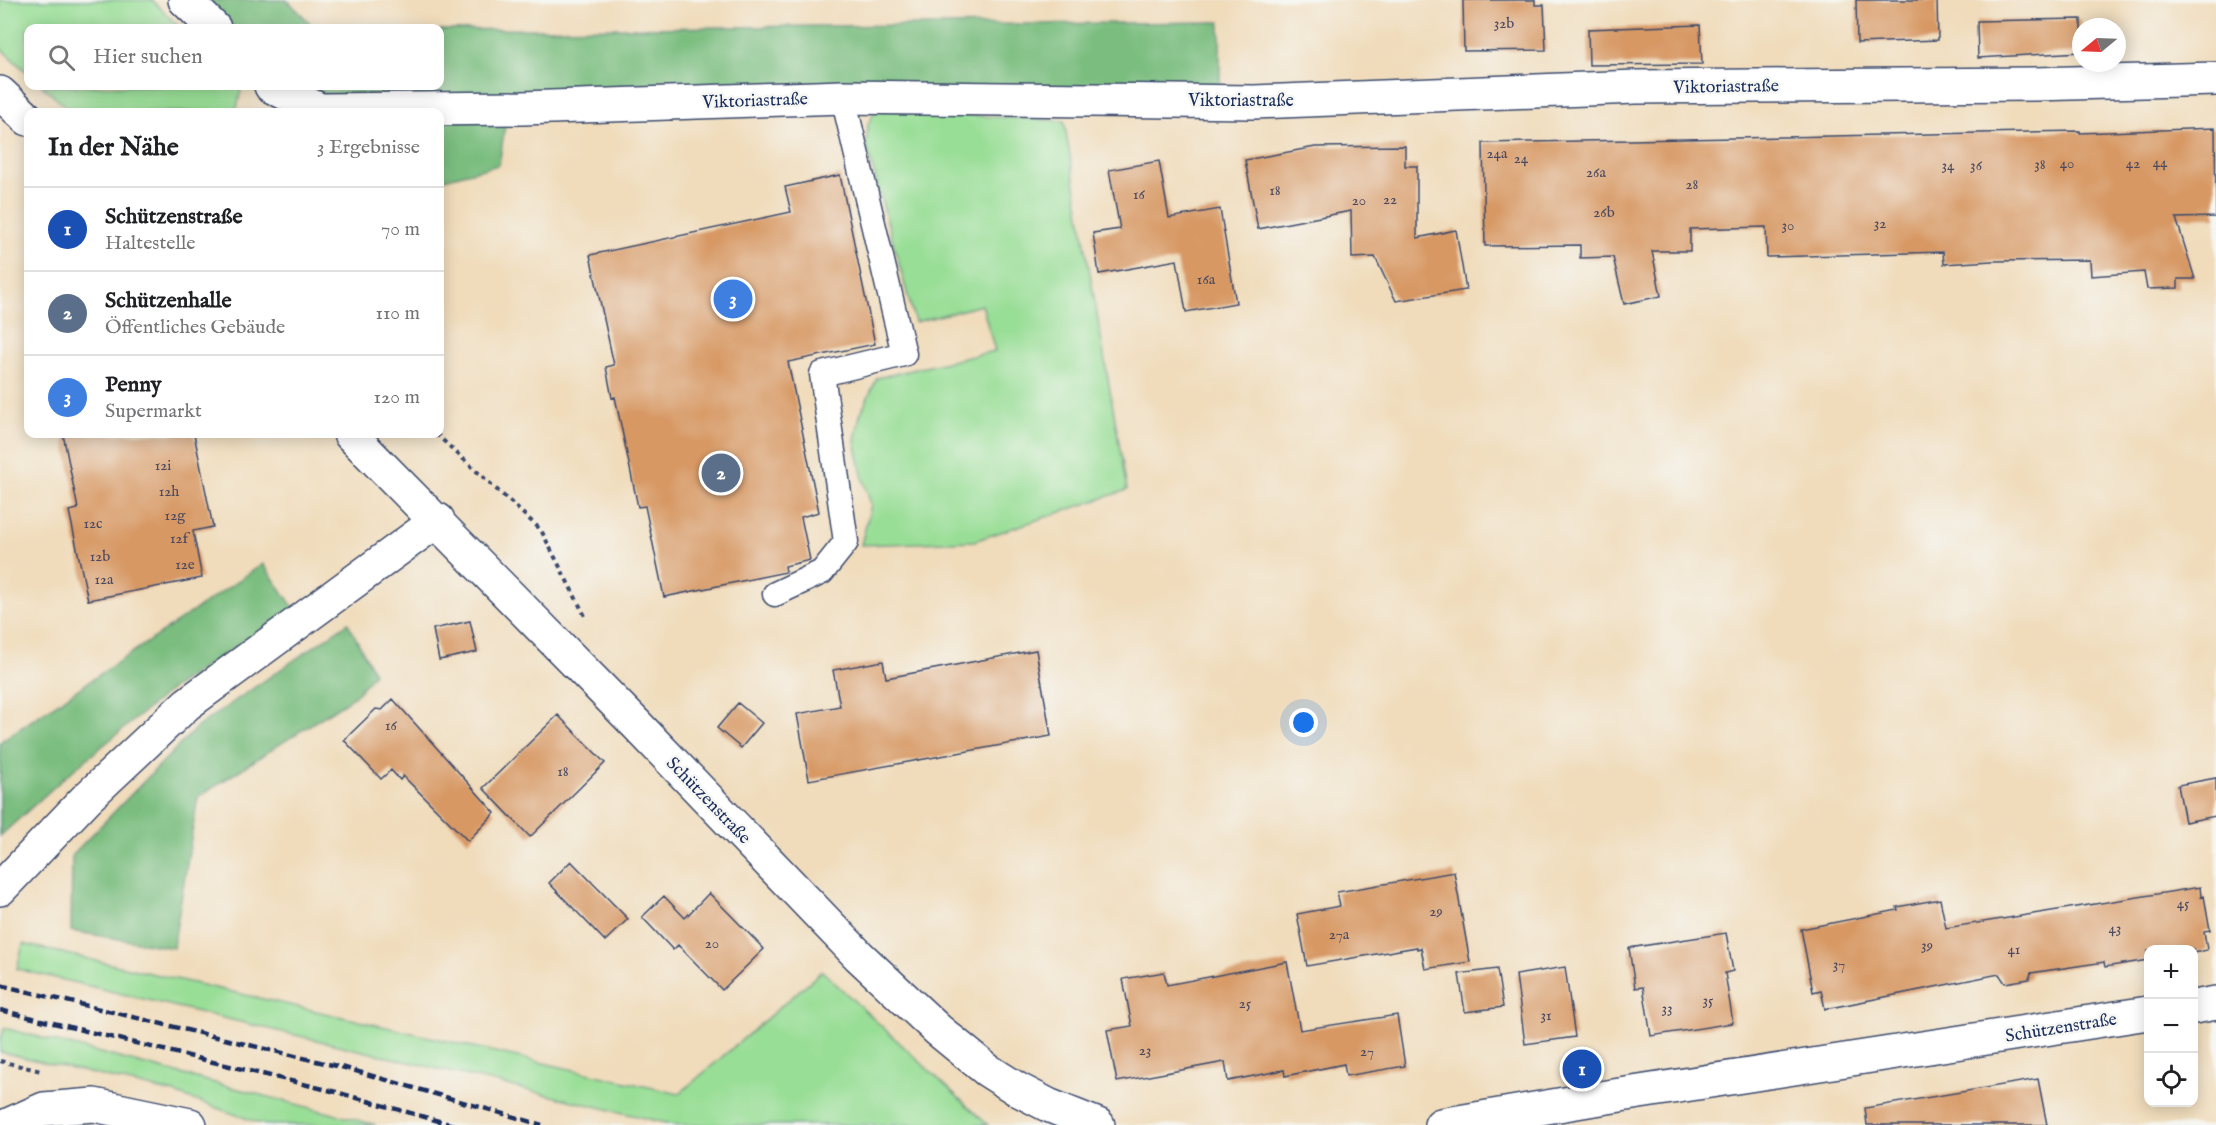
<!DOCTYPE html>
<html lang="de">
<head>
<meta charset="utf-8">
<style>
	:root { --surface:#fff; --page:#f6f6f6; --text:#202124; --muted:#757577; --line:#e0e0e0; --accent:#b45309 }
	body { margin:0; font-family:"IM FELL English",serif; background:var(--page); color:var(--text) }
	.controls { position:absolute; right:18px; bottom:18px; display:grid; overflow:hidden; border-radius:12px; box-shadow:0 3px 15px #0003 }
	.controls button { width:54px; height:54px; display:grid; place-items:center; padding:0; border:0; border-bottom:2px solid var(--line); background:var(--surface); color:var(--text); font:30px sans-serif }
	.compass { position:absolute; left:2072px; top:18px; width:54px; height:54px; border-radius:50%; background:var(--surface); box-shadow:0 3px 15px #0003; rotate:251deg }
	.you { position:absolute; left:1304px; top:723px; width:21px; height:21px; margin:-15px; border:4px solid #fff; border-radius:50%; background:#1a73e8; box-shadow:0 0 0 9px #1a73e833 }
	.badge { display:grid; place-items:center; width:39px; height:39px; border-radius:50%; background:var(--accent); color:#fff; font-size:20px; font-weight:700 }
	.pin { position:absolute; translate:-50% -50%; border:3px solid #fff; box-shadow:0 2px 6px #0006 }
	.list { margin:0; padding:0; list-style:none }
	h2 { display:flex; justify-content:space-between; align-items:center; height:78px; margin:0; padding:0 24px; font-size:26px }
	h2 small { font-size:20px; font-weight:400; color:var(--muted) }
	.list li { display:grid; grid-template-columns:39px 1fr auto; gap:18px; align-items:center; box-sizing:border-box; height:84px; padding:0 24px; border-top:2px solid var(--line) }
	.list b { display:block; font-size:22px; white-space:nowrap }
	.list p { margin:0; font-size:20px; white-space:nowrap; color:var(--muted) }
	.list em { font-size:20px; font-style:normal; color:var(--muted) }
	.icon { flex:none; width:33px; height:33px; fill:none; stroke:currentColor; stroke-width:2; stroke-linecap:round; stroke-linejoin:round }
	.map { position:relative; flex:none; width:2216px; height:1125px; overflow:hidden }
	.search { position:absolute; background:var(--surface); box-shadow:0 3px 15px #0003; left:24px; top:24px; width:420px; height:66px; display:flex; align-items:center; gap:15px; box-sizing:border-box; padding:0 21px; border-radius:12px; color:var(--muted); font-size:22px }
	.panel { position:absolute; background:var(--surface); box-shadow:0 3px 15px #0003; left:24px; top:108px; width:420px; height:330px; border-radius:12px }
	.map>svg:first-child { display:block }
	.green { fill:#99de96; stroke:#5a867a; stroke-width:1.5 }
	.forest { fill:#7abd7f; stroke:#4a766e; stroke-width:1.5 }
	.building { fill:#d79864 }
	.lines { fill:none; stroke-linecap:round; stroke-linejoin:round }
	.service-casing { stroke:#3b496c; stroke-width:27 }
	.minor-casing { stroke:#3b496c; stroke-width:36 }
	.tertiary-casing { stroke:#3b496c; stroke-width:36 }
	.path { stroke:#3b496c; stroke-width:4; stroke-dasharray:4.5 4.5; stroke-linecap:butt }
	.service { stroke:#fff; stroke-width:24 }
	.minor { stroke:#fff; stroke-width:33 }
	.tertiary { stroke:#fff; stroke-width:33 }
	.rail { stroke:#1b2f5e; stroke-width:4.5; stroke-dasharray:9 4.5; stroke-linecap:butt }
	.labels { text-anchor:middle; stroke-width:5; stroke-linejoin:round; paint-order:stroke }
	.number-label { font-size:15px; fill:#4a4960 }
	.street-label { font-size:18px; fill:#1b2f5e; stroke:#f6f6f2 }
</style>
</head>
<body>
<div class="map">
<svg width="2216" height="1125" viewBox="0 0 2216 1125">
	<rect width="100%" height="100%" fill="#f6f6f2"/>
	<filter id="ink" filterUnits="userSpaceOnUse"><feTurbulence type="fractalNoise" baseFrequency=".0167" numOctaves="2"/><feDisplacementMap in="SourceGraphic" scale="12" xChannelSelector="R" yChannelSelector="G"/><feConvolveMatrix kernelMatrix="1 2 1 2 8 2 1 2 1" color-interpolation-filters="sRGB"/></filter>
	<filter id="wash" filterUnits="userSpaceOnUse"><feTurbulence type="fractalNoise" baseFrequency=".008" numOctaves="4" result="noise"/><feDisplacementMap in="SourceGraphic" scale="24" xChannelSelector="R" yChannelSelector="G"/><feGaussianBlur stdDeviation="1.35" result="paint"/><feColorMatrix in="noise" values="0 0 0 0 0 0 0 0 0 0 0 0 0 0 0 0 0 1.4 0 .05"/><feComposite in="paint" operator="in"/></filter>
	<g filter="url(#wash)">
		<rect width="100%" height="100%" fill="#f0dcbb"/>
		<path class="green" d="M 0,0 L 152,0 L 180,28 L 28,28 L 28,73 L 0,48 Z
			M 42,86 L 237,86 L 241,90 L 236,112 L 72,112 Z
			M 886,110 L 1064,121 L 1127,490 L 974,541 L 861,545 L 871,505 L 863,479 L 855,441 L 860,415 L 877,378 L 995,351 L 982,305 L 915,322 L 866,144 L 868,124 L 874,113 Z
			M 23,944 L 679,1094 L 822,971 L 988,1125 L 674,1125 L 17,969 Z
			M 4,1028 L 376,1125 L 265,1125 L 174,1093 L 0,1052 L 0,1042 Z"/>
		<path class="forest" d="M 207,0 L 287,0 L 315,28 L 234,28 Z
			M 1220,22 L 1220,89 L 327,101 L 298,86 L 440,86 L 440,30 Z
			M 506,119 L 499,165 L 440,180 L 440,120 Z
			M 263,564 L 294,608 L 173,688 L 66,776 L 0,836 L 0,742 Z
			M 348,623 L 374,673 L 355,696 L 198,797 L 173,948 L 71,931 L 72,855 L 197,727 Z"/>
		<g id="blocks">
			<path class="building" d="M 1463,0 L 1535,0 L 1535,5 L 1544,5 L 1546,50 L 1464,51 Z
				M 1856,0 L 1937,0 L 1938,40 L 1857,43 Z
				M 2081,19 L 2081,52 L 1978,58 L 1977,21 Z
				M 1700,25 L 1702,64 L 1589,65 L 1588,29 Z
				M 2215,128 L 2216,217 L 2176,218 L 2195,279 L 2178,279 L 2178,288 L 2147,289 L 2144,272 L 2091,276 L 2090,260 L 1992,261 L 1944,264 L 1943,252 L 1767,257 L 1766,227 L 1690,229 L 1690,251 L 1652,251 L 1661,296 L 1624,304 L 1613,257 L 1580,258 L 1580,245 L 1485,246 L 1483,143 L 2080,131 L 2080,133 Z
				M 1405,146 L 1405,166 L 1417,166 L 1417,238 L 1456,230 L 1466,290 L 1396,301 L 1375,257 L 1352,258 L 1351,211 L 1258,229 L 1245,160 L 1315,147 Z
				M 1159,161 L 1169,218 L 1220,209 L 1236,303 L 1186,312 L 1177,260 L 1099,274 L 1093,233 L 1120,229 L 1109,170 Z
				M 840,175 L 875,344 L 788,362 L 819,512 L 801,517 L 810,560 L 785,566 L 786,572 L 664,597 L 645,506 L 638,507 L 615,397 L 612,398 L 606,367 L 614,365 L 590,255 L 791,212 L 785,187 Z
				M 63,434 L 194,434 L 213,527 L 193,531 L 202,578 L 88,600 L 69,511 L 78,509 Z
				M 470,621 L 477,652 L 439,660 L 433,629 Z
				M 1036,650 L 1051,736 L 809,780 L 797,714 L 840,706 L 833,670 L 883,661 L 886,678 Z
				M 393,699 L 495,813 L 468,841 L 403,776 L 400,780 L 391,770 L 381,779 L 344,740 L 376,709 L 382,710 Z
				M 738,703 L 762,723 L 741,748 L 717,728 Z
				M 558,715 L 605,763 L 530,837 L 483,788 Z
				M 2216,778 L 2216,816 L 2185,822 L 2178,785 Z
				M 571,861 L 628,919 L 605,941 L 549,883 Z
				M 1454,872 L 1470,962 L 1425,969 L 1421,948 L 1417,949 L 1417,947 L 1307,966 L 1297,914 L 1340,906 L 1337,892 Z
				M 2200,887 L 2201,897 L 2204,896 L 2210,930 L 2204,931 L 2207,950 L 2193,953 L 2193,950 L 2148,950 L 2148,960 L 2105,967 L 2104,962 L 2031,973 L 2029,979 L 2005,983 L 1999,974 L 1825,1009 L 1821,990 L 1813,992 L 1801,929 L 1898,910 L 1897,907 L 1940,899 L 1946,928 Z
				M 709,893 L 764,949 L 722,990 L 678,945 L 673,950 L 642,917 L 664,896 L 685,918 Z
				M 1726,933 L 1733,971 L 1725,973 L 1733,1023 L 1651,1036 L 1643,987 L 1635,988 L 1629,948 Z
				M 1287,962 L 1300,1030 L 1397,1015 L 1405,1066 L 1346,1076 L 1344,1064 L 1285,1076 L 1284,1070 L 1228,1081 L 1225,1062 L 1117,1082 L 1107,1030 L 1132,1026 L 1123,979 L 1164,972 L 1167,985 Z
				M 1565,967 L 1575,1037 L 1525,1044 L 1516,975 Z
				M 1497,969 L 1503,1007 L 1465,1012 L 1459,974 Z
				M 2038,1079 L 2047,1125 L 1867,1125 L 1865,1108 Z"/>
		</g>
	</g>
	<g filter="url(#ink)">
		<use href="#blocks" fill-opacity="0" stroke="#3b496c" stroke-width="1.5"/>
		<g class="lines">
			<defs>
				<path id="service" d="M 775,594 L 822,572 L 846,542 L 822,374 L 904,354 L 843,97"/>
				<path id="minor" d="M 185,0 L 214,28
					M 271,86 L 320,110 L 522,108 L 843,97 L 1254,102 L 1636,87 L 2035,84 L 2216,79
					M 8,1125 L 44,1109 L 94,1105 L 190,1125"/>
				<path id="tertiary" d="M 0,93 L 28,119
					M 350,434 L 637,725 L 859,956 L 938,1030 L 987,1070 L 1017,1089 L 1048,1105 L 1098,1125
					M 0,889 L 86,799 L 187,704 L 438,520
					M 2194,1007 L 2216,1003
					M 1441,1125 L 1588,1100 L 2148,1013"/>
			</defs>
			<use href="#service" class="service-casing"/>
			<use href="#minor" class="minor-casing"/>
			<use href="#tertiary" class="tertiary-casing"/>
			<path class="path" d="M 436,434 L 541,530 L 585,616
				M 0,1061 L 41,1071"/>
			<use href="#service" class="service"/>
			<use href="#minor" class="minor"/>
			<use href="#tertiary" class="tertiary"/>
			<path class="rail" d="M 0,985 L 345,1068 L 542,1125
				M 0,1010 L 336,1092 L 453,1125"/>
		</g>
	</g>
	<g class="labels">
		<g class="number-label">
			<text x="1504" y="28">32b</text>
			<text x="1497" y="158">24a</text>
			<text x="1521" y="163">24</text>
			<text x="2160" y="167">44</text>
			<text x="2067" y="168">40</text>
			<text x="2133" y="168">42</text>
			<text x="2040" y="169">38</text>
			<text x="1948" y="170">34</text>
			<text x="1976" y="170">36</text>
			<text x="1596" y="177">26a</text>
			<text x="1692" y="189">28</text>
			<text x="1275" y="195">18</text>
			<text x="1139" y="199">16</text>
			<text x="1390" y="204">22</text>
			<text x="1359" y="205">20</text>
			<text x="1604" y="217">26b</text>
			<text x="1880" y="228">32</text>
			<text x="1788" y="230">30</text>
			<text x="1206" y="284">16a</text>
			<text x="163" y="470">12i</text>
			<text x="169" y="496">12h</text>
			<text x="175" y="520">12g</text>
			<text x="93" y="528">12c</text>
			<text x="179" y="543">12f</text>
			<text x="100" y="561">12b</text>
			<text x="185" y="569">12e</text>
			<text x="104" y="584">12a</text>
			<text x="391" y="730">16</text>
			<text x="563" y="776">18</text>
			<text x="2183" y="908">45</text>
			<text x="1436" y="916">29</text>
			<text x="2115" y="933">43</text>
			<text x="1339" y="939">27a</text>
			<text x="712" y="948">20</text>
			<text x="1927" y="950">39</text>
			<text x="2014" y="954">41</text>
			<text x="1839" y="969">37</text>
			<text x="1708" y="1005">35</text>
			<text x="1245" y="1008">25</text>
			<text x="1667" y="1013">33</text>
			<text x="1546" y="1020">31</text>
			<text x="1145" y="1055">23</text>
			<text x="1367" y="1056">27</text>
		</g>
		<g class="street-label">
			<text transform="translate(1726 86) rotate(-1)" y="6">Viktoriastraße</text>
			<text transform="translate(755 100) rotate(-2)" y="6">Viktoriastraße</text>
			<text x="1241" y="106">Viktoriastraße</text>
			<text transform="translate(709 800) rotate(46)" y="6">Schützenstraße</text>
			<text transform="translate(2061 1027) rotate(-9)" y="6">Schützenstraße</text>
		</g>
	</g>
</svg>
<div class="controls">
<button>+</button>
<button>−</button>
<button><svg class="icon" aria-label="locate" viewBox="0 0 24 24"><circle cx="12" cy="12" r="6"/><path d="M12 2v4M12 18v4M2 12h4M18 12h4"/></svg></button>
</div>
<svg class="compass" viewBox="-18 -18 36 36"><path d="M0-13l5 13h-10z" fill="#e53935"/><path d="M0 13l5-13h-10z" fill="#757577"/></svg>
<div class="you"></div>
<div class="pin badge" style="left:1582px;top:1069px;background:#1a4fb4">1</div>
<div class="pin badge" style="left:721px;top:473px;background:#5c6f8a">2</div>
<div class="pin badge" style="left:733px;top:299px;background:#3f7fe0">3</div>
<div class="search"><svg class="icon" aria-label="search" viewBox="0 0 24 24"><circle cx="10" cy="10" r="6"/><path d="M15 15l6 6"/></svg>Hier suchen</div>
<section class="panel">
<h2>In der Nähe<small>3 Ergebnisse</small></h2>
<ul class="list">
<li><span class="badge" style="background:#1a4fb4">1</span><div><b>Schützenstraße</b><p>Haltestelle</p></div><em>70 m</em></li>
<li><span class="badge" style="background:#5c6f8a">2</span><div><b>Schützenhalle</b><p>Öffentliches Gebäude</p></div><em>110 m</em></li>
<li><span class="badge" style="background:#3f7fe0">3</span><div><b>Penny</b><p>Supermarkt</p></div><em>120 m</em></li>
</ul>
</section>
</div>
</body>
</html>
